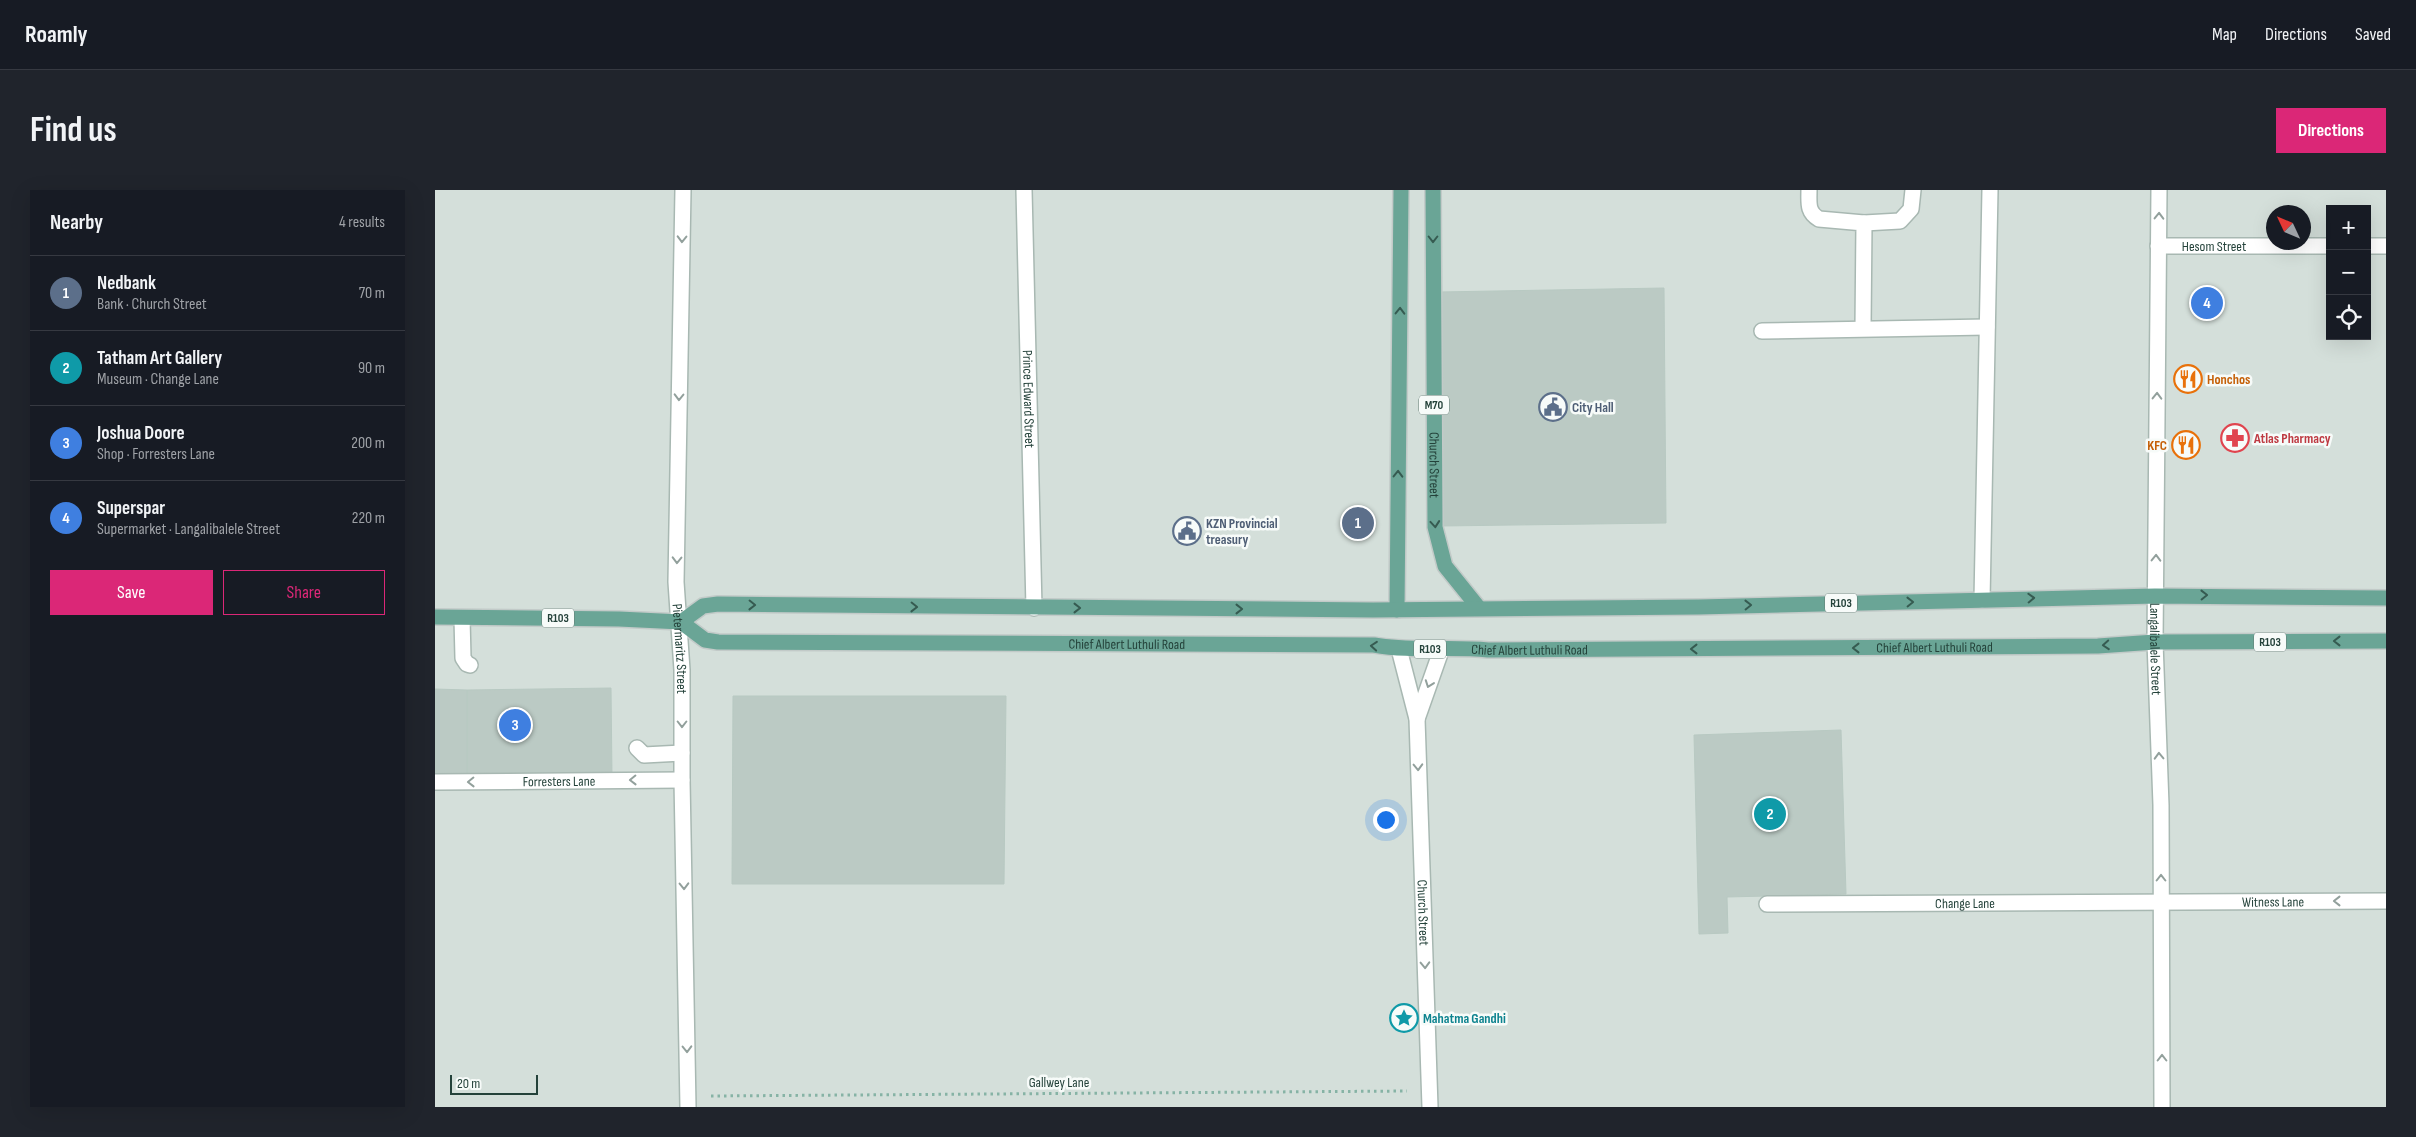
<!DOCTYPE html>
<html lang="en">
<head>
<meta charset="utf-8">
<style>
	:root { --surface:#171b24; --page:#20242c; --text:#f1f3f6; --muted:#9ea1a6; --line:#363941; --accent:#db2777 }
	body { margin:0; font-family:"Sofia Sans Condensed",sans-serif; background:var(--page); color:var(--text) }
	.controls { position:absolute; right:15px; top:15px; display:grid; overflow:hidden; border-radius:0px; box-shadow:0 5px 20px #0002 }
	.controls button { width:45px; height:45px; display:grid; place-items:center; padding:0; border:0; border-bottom:1px solid var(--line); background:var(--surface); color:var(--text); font:25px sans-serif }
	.compass { position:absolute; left:1831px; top:15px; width:45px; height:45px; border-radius:50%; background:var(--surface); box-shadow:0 5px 20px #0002; rotate:314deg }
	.scale { position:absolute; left:15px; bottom:12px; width:88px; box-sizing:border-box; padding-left:5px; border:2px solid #24423a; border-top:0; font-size:14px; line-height:18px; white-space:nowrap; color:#24423a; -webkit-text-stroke:4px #f7fbf9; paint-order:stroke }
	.you { position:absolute; left:950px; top:629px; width:18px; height:18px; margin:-12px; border:4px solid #fff; border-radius:50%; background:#1a73e8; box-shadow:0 0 0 8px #1a73e833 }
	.badge { display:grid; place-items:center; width:32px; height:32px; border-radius:50%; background:var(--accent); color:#fff; font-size:16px; font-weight:700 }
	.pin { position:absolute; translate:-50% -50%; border:2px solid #fff; box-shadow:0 1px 5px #0006 }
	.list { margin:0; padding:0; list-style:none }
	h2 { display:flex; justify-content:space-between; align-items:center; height:65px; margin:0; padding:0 20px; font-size:21px }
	h2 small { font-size:16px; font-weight:400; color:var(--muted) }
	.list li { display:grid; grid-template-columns:32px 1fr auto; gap:15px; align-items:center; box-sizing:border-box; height:75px; padding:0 20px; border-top:1px solid var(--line) }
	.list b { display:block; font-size:19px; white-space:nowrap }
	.list p { margin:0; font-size:16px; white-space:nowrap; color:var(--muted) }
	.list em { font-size:16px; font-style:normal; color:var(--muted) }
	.actions { display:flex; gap:10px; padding:15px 20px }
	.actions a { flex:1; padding:11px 0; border:1px solid var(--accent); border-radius:0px; text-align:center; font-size:18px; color:var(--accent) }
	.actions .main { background:var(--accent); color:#fff }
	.icon { flex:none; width:28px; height:28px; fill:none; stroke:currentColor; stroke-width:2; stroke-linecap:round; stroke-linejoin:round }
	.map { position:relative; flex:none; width:1951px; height:917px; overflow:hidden; border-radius:0px }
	header { display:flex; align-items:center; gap:30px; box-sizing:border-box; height:70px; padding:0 25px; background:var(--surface); border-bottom:1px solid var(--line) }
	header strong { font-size:24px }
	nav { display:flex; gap:28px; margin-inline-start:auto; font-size:18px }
	.intro { display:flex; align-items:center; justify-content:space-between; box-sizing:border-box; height:120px; padding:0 30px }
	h1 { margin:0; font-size:35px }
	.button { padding:12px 22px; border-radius:0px; background:var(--accent); color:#fff; font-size:18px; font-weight:700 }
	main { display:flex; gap:30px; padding:0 30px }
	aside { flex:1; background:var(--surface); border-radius:0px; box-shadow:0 5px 20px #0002 }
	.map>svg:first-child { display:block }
	.built { fill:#d4dfda; fill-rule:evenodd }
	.building { fill:#bbcac4; stroke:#b8c9c2 }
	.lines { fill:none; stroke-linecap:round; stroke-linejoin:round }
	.minor-casing { stroke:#a8b8b2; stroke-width:18 }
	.major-casing { stroke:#c2cac8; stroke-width:18 }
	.path { stroke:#86b3a5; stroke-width:3; stroke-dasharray:2.5 4; stroke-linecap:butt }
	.minor { stroke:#fff; stroke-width:15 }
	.major { stroke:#6aa596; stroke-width:15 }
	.oneway { stroke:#92a09c }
	.oneway2 { stroke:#365b51 }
	.labels { text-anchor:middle; stroke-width:5; stroke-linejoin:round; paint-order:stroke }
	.shield { fill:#f7fbf9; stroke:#637a73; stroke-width:1 }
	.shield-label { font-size:12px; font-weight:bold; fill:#24423a }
	.street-label { font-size:14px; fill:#24423a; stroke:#f7fbf9 }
	.food-label { font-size:14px; font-weight:bold; fill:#c56008; stroke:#f7fbf9; text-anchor:start }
	.service-label { font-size:14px; font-weight:bold; fill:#4e5e75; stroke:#f7fbf9; text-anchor:start }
	.health-label { font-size:14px; font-weight:bold; fill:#be3a42; stroke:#f7fbf9; text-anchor:start }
	.culture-label { font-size:14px; font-weight:bold; fill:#0d838f; stroke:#f7fbf9; text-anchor:start }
</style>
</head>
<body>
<header>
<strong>Roamly</strong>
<nav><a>Map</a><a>Directions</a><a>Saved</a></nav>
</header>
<div class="intro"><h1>Find us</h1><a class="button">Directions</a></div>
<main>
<aside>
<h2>Nearby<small>4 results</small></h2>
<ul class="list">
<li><span class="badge" style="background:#5c6f8a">1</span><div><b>Nedbank</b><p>Bank · Church Street</p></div><em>70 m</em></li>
<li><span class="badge" style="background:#0f9aa8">2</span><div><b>Tatham Art Gallery</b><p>Museum · Change Lane</p></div><em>90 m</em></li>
<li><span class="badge" style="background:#3f7fe0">3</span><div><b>Joshua Doore</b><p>Shop · Forresters Lane</p></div><em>200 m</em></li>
<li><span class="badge" style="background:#3f7fe0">4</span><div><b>Superspar</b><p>Supermarket · Langalibalele Street</p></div><em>220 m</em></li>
</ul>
<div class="actions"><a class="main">Save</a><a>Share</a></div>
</aside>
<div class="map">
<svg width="1951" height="917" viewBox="0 0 1951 917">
	<rect width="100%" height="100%" fill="#e6efeb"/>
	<path class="built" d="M 0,0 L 1951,0 L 1951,917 L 0,917 ZM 1895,19 L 1932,19 L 1932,146 L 1895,146 ZM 1838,22 L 1868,22 L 1868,52 L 1838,52 Z"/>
	<path class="building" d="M 1229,98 L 1231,333 L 1006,336 L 1004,102 Z
		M 176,498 L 177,587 L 32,588 L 32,500 Z
		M 0,499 L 32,500 L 32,588 L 0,588 Z
		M 298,506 L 571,506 L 569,694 L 297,694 Z
		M 1406,540 L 1411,704 L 1292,707 L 1293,743 L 1264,744 L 1259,545 Z"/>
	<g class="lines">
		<defs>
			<g id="minor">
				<path id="s1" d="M 248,0 L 241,392 L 247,480 L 247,590 L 253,917"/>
				<path id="s2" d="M 589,0 L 599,418"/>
				<path d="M 1374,0 C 1374,13 1372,22 1384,29 L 1429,33 L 1428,138"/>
				<path id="s3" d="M 1724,0 L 1720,452 L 1726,615 L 1727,917"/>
				<path d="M 1429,33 L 1465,31 L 1476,19 L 1478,0"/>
				<path id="s4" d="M 1723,56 L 1895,56"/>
				<path d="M 1932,56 L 1951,56"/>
				<path d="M 1327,141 L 1552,137"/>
				<path d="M 1547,410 L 1555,0"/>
				<path d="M 27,428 L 28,468 L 32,474 L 35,475"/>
				<path id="s5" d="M 964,459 L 982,529 L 995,917"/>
				<path d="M 982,529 L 1007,458"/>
				<path d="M 202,558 L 209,565 L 247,563"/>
				<path id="s6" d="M 0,592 L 247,590"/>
				<path id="s7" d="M 1332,714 L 1951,711"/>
			</g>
			<g id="major">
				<path id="s8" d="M 998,0 L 1000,337 L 1010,376 L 1043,417"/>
				<path d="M 962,420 L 966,0"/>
				<path id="s9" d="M 0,427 L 184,429 L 246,432 L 270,450 L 283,452 L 939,455 C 977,462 1014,456 1053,460 L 1663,456 L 1720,452 L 1951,451"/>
				<path d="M 246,432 L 268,416 L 283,414 L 938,420 L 1264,417 L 1720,406 L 1951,408"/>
			</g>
		</defs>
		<use href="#minor" class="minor-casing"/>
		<use href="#major" class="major-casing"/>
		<path class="path" d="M 276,906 L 972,901"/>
		<use href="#minor" class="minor"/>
		<use href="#major" class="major"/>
	</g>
	<defs><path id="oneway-chevron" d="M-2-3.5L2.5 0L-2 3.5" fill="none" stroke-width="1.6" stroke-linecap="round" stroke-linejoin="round" transform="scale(1.25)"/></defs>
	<g class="oneway">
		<use href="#oneway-chevron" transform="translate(1724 26) rotate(-89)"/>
		<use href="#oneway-chevron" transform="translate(247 49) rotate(91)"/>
		<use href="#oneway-chevron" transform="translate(1722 206) rotate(-89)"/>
		<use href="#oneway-chevron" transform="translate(244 207) rotate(91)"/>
		<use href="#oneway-chevron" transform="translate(1721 368) rotate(-89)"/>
		<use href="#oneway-chevron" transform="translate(242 370) rotate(91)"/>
		<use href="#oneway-chevron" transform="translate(994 494) rotate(110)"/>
		<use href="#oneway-chevron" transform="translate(247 534) rotate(90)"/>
		<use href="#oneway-chevron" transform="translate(1724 566) rotate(-92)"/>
		<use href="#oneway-chevron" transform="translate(983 577) rotate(88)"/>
		<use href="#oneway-chevron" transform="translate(198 590) rotate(179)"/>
		<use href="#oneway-chevron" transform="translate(36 592) rotate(179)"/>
		<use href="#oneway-chevron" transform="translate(1726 688) rotate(-90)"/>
		<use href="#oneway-chevron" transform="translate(249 696) rotate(89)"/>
		<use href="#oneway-chevron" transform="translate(1902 711) rotate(180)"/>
		<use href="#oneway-chevron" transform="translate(990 775) rotate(88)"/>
		<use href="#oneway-chevron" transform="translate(252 859) rotate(89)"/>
		<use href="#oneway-chevron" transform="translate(1727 868) rotate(-90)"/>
	</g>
	<g class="oneway2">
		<use href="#oneway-chevron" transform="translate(998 49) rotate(90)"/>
		<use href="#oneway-chevron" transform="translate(965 121) rotate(-89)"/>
		<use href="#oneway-chevron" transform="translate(963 284) rotate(-89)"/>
		<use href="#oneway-chevron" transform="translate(1000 334) rotate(85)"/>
		<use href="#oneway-chevron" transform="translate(1769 405) rotate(-1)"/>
		<use href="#oneway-chevron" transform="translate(1596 408) rotate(-2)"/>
		<use href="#oneway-chevron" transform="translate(1475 412) rotate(-1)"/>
		<use href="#oneway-chevron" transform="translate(317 415) rotate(1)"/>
		<use href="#oneway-chevron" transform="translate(1313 415) rotate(-1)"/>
		<use href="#oneway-chevron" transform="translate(479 417) rotate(1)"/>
		<use href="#oneway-chevron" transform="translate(642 418)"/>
		<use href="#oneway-chevron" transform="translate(804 419)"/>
		<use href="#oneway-chevron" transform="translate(1902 451) rotate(180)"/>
		<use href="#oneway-chevron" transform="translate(1671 455) rotate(176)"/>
		<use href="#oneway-chevron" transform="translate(939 456) rotate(-175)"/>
		<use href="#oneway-chevron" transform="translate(1421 458) rotate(180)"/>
		<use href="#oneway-chevron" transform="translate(1259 459) rotate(180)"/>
	</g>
	<defs>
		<symbol id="restaurant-ring" viewBox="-11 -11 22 22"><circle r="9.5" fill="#f7fbf9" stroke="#e8710a" stroke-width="1.5"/><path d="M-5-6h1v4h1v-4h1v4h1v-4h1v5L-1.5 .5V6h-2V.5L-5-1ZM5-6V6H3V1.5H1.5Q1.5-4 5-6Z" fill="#e8710a"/></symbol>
		<symbol id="civic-ring" viewBox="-11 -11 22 22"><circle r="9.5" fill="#f7fbf9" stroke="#5c6f8a" stroke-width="1.5"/><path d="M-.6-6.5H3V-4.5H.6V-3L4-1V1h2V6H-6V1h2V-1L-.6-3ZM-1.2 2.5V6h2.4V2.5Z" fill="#5c6f8a"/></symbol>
		<symbol id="pharmacy-ring" viewBox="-11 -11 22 22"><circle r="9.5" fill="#f7fbf9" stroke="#e0444e" stroke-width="1.5"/><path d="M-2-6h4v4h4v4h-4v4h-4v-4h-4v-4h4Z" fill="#e0444e"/></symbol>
		<symbol id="sight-ring" viewBox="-11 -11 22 22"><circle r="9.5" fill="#f7fbf9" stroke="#0f9aa8" stroke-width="1.5"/><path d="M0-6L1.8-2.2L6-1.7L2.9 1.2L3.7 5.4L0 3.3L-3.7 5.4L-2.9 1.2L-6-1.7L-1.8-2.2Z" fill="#0f9aa8"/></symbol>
	</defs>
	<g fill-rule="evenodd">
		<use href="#restaurant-ring" x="1737" y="173" width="32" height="32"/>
		<use href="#civic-ring" x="1102" y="201" width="32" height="32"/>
		<use href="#pharmacy-ring" x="1784" y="232" width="32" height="32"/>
		<use href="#restaurant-ring" x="1735" y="239" width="32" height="32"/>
		<use href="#civic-ring" x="736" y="325" width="32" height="32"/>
		<use href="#sight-ring" x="953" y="812" width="32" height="32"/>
	</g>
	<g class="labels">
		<g class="shield">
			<rect x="984" y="205.5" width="30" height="19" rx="4"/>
			<rect x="1390" y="403.5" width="32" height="19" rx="4"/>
			<rect x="107" y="418.5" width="32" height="19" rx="4"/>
			<rect x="1819" y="442.5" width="32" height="19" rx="4"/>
			<rect x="979" y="449.5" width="32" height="19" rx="4"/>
		</g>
		<g class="shield-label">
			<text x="999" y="219">M70</text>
			<text x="1406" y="417">R103</text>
			<text x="123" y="432">R103</text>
			<text x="1835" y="456">R103</text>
			<text x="995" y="463">R103</text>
		</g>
		<g class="street-label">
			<text dy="5" stroke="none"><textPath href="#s4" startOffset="56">Hesom Street</textPath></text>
			<text dy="5" stroke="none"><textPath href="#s2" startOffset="209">Prince Edward Street</textPath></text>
			<text dy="5" stroke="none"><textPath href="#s8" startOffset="275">Church Street</textPath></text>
			<text dy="5" stroke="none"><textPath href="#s9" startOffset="698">Chief Albert Luthuli Road</textPath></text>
			<text dy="5" stroke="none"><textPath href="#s9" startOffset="1506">Chief Albert Luthuli Road</textPath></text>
			<text dy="5" stroke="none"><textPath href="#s1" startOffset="459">Pietermaritz Street</textPath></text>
			<text dy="5" stroke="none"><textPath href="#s9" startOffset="1101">Chief Albert Luthuli Road</textPath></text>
			<text dy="5" stroke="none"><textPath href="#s3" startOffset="459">Langalibalele Street</textPath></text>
			<text dy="5" stroke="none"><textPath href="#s6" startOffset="124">Forresters Lane</textPath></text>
			<text dy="5" stroke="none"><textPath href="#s7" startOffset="506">Witness Lane</textPath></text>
			<text dy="5" stroke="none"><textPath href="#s7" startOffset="198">Change Lane</textPath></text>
			<text dy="5" stroke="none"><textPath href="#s5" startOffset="266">Church Street</textPath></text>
			<text x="624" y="897">Gallwey Lane</text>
		</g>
		<g class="food-label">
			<text x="1772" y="194">Honchos</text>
			<text x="1732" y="260" text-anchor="end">KFC</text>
		</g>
		<g class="service-label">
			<text x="1137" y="222">City Hall</text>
			<text x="771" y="338">KZN Provincial<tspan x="771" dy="16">treasury</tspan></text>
		</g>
		<g class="health-label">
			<text x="1819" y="253">Atlas Pharmacy</text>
		</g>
		<g class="culture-label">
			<text x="988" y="833">Mahatma Gandhi</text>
		</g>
	</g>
</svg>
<div class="controls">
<button>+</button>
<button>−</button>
<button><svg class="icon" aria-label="locate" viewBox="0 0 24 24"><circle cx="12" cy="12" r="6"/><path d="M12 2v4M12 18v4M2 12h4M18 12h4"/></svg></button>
</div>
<svg class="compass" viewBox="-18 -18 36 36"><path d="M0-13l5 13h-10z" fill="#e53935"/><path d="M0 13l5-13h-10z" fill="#9ea1a6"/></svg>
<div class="scale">20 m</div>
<div class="you"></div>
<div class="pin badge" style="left:923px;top:333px;background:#5c6f8a">1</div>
<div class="pin badge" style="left:1335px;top:624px;background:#0f9aa8">2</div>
<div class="pin badge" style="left:80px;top:535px;background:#3f7fe0">3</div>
<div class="pin badge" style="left:1772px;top:113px;background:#3f7fe0">4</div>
</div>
</main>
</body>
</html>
